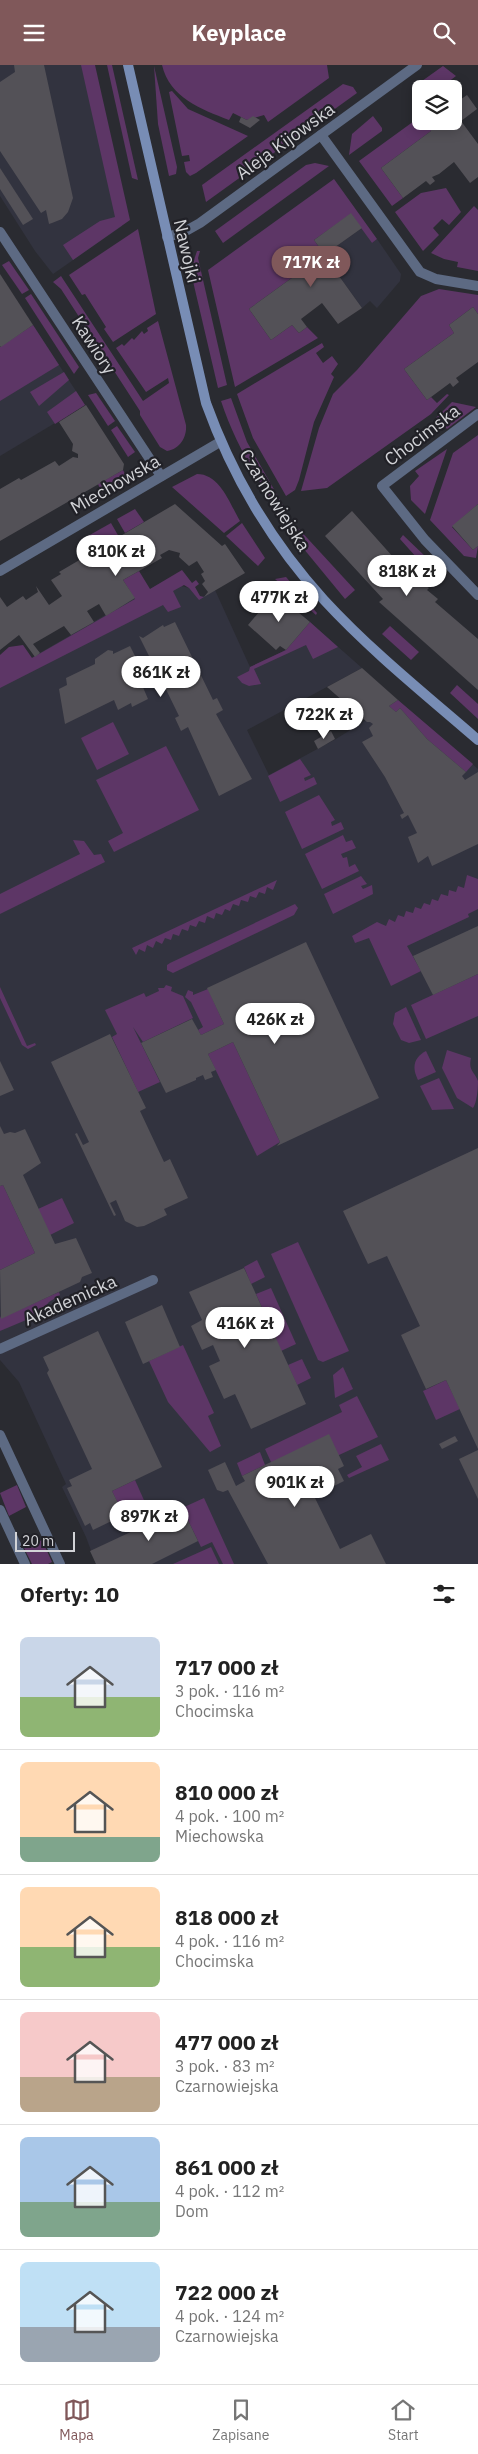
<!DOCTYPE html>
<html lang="pl">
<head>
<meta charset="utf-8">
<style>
	body { margin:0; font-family:"IBM Plex Sans",sans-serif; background:#f2f2f2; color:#222; height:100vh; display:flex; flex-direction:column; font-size:19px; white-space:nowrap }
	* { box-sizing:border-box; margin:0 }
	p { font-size:16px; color:#767676 }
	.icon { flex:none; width:28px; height:28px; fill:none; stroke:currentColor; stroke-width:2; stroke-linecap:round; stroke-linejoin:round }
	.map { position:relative; height:1499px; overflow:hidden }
	.panel { display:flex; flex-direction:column; background:#fff; flex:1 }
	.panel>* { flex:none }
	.fabs { position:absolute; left:412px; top:15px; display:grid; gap:10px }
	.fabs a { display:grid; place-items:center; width:50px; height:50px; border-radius:8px; background:#fff; box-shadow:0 2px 12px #0003; font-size:25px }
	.scale { position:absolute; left:15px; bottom:12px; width:60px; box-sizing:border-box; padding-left:5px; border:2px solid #d2d3d7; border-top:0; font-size:14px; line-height:18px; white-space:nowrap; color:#d2d3d7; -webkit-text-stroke:4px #212127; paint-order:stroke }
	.price { position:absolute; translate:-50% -42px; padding:0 11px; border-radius:18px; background:#fff; color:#222; font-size:16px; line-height:32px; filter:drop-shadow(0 1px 2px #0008) }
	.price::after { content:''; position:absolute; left:50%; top:30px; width:15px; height:11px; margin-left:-8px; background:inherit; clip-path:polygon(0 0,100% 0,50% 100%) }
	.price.selected { background:#80585a; color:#fff }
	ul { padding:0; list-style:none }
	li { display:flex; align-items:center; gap:15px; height:125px; padding:0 20px }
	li+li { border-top:1px solid #e0e0e0 }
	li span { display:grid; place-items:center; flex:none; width:140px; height:100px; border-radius:8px; color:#555 }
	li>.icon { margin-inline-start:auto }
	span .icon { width:60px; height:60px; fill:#fffc; stroke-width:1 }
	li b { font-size:21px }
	h2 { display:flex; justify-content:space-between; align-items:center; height:60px; padding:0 20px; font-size:21px }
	header { display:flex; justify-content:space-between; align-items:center; height:65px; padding:0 20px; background:#80585a; color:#fff; font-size:22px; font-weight:700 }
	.tabs { display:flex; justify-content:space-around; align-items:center; height:70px; border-top:1px solid #e0e0e0; background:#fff; font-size:14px; color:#767676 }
	.tabs a { display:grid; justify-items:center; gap:2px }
	.tabs .selected { color:#80585a }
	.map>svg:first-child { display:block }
	.built { fill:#32333f }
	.green { fill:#5d3666 }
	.building { fill:#535157 }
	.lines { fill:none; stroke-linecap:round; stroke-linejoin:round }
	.minor { stroke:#5d6a83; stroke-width:10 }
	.tertiary { stroke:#5d6a83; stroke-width:10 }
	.secondary { stroke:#788db5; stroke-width:10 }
	.labels { text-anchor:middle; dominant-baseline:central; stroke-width:4.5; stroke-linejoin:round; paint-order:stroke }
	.street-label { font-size:18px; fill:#d2d3d7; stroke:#212127 }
</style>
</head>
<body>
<header><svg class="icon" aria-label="menu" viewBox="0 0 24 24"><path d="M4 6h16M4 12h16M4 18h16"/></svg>Keyplace<svg class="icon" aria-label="search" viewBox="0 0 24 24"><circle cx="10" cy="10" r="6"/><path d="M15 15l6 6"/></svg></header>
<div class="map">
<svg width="478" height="1499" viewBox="0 0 478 1499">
	<rect width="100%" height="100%" fill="#2a2b31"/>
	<g class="built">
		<polygon points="0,0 86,0 122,161 53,209 35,186 0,131"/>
		<polygon points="362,163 372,178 377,174 401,209 400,216 377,243 370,236 362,243 324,190"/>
		<polygon points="33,260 85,340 0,391 0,282"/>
		<polygon points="164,516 189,523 199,534 215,525 250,602 286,585 310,557 362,603 247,665 269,710 336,674 398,635 478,704 478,1499 96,1499 86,1472 62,1422 66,1419 19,1317 0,1295 0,611"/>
	</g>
	<g class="green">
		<polygon points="81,0 95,0 130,155 73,195 63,180 100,156 115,152"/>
		<polygon points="107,0 112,0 138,115 132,113"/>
		<path d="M 162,0 L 327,0 L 329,13 L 268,57 L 264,50 L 247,55 L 233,48 L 229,55 C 201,44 170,33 162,0 Z"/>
		<polygon points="154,1 177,102 176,109 169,111 158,59"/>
		<polygon points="443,1 456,11 439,24 421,24 421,29 415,21"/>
		<polygon points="343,19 353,22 357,28 206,137 202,120"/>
		<polygon points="172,26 188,44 248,71 196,108 190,111 186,107 184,97 190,96 189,90 182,91 169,27"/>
		<polygon points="373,51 382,63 382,66 349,90 352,69"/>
		<polygon points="421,51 421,56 429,56 431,66 381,103 403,133 392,141 359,96"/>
		<polygon points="315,98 329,101 223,178 215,166 306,100"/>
		<polygon points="334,114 377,174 372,178 351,149 314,175 319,182 295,199 300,207 249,244 271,275 292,260 299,268 307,262 318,273 235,322 208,205"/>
		<polygon points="446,123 461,147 449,160 442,154 433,163 439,170 423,186 395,147 421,128"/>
		<polygon points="474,141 478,145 478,206 457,202 458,197 444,194 431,188"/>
		<polygon points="138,164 156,249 113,277 104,264 106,262 85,229 82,230 69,210"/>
		<polygon points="197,186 200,186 198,193 227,320 218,323 192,212 193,198"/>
		<polygon points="9,196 29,225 22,229 2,200"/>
		<path d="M 61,211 L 143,336 L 169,318 L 168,313 L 146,327 L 116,283 L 122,279 L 124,281 L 132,273 L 134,275 L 142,266 L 144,269 L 148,266 L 147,263 L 158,256 L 186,360 C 187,372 180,384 167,386 L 160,382 L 140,350 L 140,346 L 61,224 L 53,217 Z"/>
		<polygon points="439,224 478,230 478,249 473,242 449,260 454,268 404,304 427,335 431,332 437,338 447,329 449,330 431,349 327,423 301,426 319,363 333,329 357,305 421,231"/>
		<polygon points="31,229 79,302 74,309 25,233"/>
		<polygon points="33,260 59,300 0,336 0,282"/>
		<polygon points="322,278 324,282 316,288 323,298 332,291 338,299 331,309 334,312 314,357 299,415 295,425 286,431 253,373 237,329"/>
		<polygon points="64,307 69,315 39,341 30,327"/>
		<polygon points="76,326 85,340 55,359 47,347"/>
		<polygon points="96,328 115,356 108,361 88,330"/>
		<path d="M 231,333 L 247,377 L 284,442 L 278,447 C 256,412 234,376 221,336 Z"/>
		<polygon points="452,337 476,342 447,364 436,353"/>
		<polygon points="117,361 135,387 128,392 111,365"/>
		<polygon points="478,370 478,439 452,462 473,485 478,481 476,493 464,491 430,455 453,388"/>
		<polygon points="447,384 425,449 411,435 410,421 419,411 415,406"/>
		<polygon points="123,405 126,411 123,416 102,428 98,419"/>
		<path d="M 197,409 C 220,409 230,439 240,456 L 224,468 L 172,422 Z"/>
		<polygon points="135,444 144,457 125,468 117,454"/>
		<polygon points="111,458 119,472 96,485 88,471"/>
		<polygon points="242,458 265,493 258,501 226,471"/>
		<polygon points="297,462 355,525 345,534 294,472"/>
		<polygon points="403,470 427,493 412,507 408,502 417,493 400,474"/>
		<polygon points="182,505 192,518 196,515 199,519 195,522 200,531 204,532 199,535 189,523 184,520 173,526 181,542 168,547 163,540 0,623 0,590 9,582 23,580 32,593 135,534 123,515 139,506 150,524"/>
		<polygon points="286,512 317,548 316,550 275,514"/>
		<polygon points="310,557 338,582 313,594 306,580 254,604 261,619 249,621 242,618 237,612 249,606 250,602 286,585"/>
		<polygon points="390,561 419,587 411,595 382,569"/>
		<polygon points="457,620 478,639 478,654 450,628"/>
		<polygon points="398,635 473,699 466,707 427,674 400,643 396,647 389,641"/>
		<polygon points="113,657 129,689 97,705 81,673"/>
		<polygon points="166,681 199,745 114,787 108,776 123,768 96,715"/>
		<polygon points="300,694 311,710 304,713 305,716 314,712 317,719 280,737 268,711"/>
		<polygon points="319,730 335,755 331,757 332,761 341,757 344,764 302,784 285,747"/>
		<polygon points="343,770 346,777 352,775 356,783 341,789 343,793 347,792 349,802 355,799 359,806 322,824 305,789"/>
		<polygon points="73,775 84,776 94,790 101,789 105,797 0,849 0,829 80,789"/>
		<polygon points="467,810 478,814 478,844 468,849 469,852 407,881 421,906 391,921 369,873 355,878 352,871 377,857 386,861 389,854 395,857 398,850 404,852 406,846 413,848 415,842 421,844 424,838 430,840 432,834 438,836 441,829 448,831 449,825 456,827 458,821 464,823"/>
		<polygon points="361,811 367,819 361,821 363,824 372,820 373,829 333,849 324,829"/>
		<polygon points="277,815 273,825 267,822 265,829 259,827 256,833 250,831 248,837 241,835 239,841 233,839 230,846 225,844 222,850 216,848 214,854 207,851 205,858 199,856 196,862 190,860 188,866 182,864 179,871 173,869 171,875 165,873 162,879 156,876 153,883 147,880 145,887 139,884 136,890 132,883"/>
		<polygon points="295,839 298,843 294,850 173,908 167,905 167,900 170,898"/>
		<polygon points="478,909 478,951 426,974 411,940"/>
		<polygon points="166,920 172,922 171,926 183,931 193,953 143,977 133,962 160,1017 138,1027 112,972 117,969 105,945 144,928 146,932 159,926 158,923 164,923"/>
		<polygon points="0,922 27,981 35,978 36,980 28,984 22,980 0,933"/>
		<polygon points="208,924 224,959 201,970 198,965 203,962 191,937 185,932 188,925 193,927 193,930"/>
		<polygon points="406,942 421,975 409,978 401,975 393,959 395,948"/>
		<polygon points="233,977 280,1077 257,1091 208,989"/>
		<path d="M 447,985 L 471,993 C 468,1006 475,1007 478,1016 C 478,1024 477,1037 473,1043 L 457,1033 L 442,1003 Z"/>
		<path d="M 426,986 L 436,1007 L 418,1015 C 412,1003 413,993 426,986 Z"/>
		<polygon points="439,1013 454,1044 432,1045 420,1021"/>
		<polygon points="3,1120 35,1188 0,1205 0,1121"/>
		<polygon points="62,1133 74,1158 50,1170 38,1144"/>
		<polygon points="298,1177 349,1286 323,1297 318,1295 271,1189"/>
		<polygon points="257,1195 265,1212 251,1219 244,1202"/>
		<polygon points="271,1223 296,1279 281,1286 256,1229"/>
		<polygon points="59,1227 60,1230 49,1237 38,1250 0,1266 0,1251 1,1253"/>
		<polygon points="183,1280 214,1348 208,1351 221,1381 210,1387 168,1337 149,1296"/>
		<polygon points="302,1294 311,1313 297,1320 288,1300"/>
		<polygon points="343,1302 353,1324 335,1333 333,1310"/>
		<polygon points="446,1315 460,1344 436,1355 423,1326"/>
		<polygon points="357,1331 378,1372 339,1390 271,1397 265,1384 342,1347 339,1340"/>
		<polygon points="381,1379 389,1395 349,1413 347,1410 362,1402 356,1391"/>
		<polygon points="260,1387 265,1400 242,1411 237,1398"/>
		<polygon points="135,1415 147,1442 125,1453 112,1426"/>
		<polygon points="17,1420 26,1442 9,1451 0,1428"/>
		<polygon points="204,1433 234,1499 223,1499 212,1477 201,1482 182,1443"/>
		<polygon points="42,1475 52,1497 48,1499 32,1499 24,1483"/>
		<polygon points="211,1482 219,1499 173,1499"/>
	</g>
	<g class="building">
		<polygon points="14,0 44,0 73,133 68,147 62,154 52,158 49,159 46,145 41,148 0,86 0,17 15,7"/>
		<polygon points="467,30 477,44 461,56 478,79 478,112 470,118 454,97 439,109 432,112 435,116 430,120 426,116 403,133 381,103 431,66 426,58 429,56 454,56 454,39"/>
		<polygon points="253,51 260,55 250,63 239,57 241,52 247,55"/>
		<polygon points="0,103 33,154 23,160 0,124"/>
		<polygon points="351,148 362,163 324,190 362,243 338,259 322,238 301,254 307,262 299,268 292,260 271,275 249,244 300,207 295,199 319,182 314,175"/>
		<polygon points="0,209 33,260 1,282 0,281"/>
		<polygon points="473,242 478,249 478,297 456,313 459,317 453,322 450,318 427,335 404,304 454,268 449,260"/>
		<polygon points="86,340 124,399 123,405 0,476 0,424 19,413 21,415 55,396 59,401 73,392 78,393 78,389 72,386 73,379 59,357"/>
		<polygon points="175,439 222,481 225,479 245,508 204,532 208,527 202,519 205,516 201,509 204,507 197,496 189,501 179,492 180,488 169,485 160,490 162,493 123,515 135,533 106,551 99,539 87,546 94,557 71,570 64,561 33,579 40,588 35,592 19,570 0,585 0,532 7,542 23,531 26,535 38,527 36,521 49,540 62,531 51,515 61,509 59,507"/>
		<polygon points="478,439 478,481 473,485 452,461"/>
		<polygon points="352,446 410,511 429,523 427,525 438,534 435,537 478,574 478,625 379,537 383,534 325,471"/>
		<polygon points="275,528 310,557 286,585 280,581 276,585 248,560"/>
		<polygon points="175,557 213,635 217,633 223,645 216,649 252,714 219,731 188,662 181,666 175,653 179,651 156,604 144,610 148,618 142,620 148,634 132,642 131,638 118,645 114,635 65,659 59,624 67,620 66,613 95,599 95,594 108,585 113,586 113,589 130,581 141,603 152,597 139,571 143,573 163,560 164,562"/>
		<polygon points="362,603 398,635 389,641 396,647 400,643 427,674 466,707 462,711 465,715 478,707 478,779 432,801 428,791 418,798 408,772 417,768 408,750 402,754 400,750 404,748 385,712 362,677 373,671 369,663 373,659 370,657 367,657 327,622"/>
		<polygon points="331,666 335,674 318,684 314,676"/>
		<polygon points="478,861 478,909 433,930 413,891"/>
		<polygon points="306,877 379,1033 277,1081 280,1077 233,977 208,989 216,1005 211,1007 213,1012 205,1015 203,1010 196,1013 196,1015 166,1028 141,978 192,954 201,970 224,959 207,923"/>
		<polygon points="110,969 146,1043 140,1046 164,1097 170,1094 188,1133 164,1144 167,1150 144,1161 137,1162 125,1156 116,1135 110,1138 116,1150 114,1151 75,1069 77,1068 83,1080 89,1077 51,997"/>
		<polygon points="0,996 14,1025 0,1031"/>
		<polygon points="0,1061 4,1069 10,1067 15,1068 25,1064 41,1098 23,1110 55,1179 76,1173 92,1208 82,1212 80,1217 1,1254 0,1205 35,1188 3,1120 0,1121"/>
		<polygon points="478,1083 478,1384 446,1315 426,1324 401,1270 420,1261 387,1191 368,1199 343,1146"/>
		<polygon points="244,1203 306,1339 251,1364 235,1329 224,1334 209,1301 220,1296 213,1280 202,1285 191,1261 202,1255 189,1227"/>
		<polygon points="162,1240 180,1282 143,1299 125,1257"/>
		<polygon points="98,1266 162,1402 112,1426 124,1450 93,1465 90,1458 85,1461 67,1423 72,1421 69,1415 92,1404 47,1308 49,1305 43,1292"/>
		<polygon points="329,1369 344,1401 338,1404 344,1416 314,1431 340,1484 371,1469 386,1499 268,1499 228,1425 223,1427 217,1425 208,1405 225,1397 236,1421 245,1416 242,1411"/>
		<polygon points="455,1371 458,1376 442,1384 439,1379"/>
		<polygon points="478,1385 478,1434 459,1394"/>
		<polygon points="182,1443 198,1476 152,1499 96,1499 90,1486"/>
	</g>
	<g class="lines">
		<g class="minor">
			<polyline points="321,70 420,207 436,214 478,221"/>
			<polyline points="0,167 161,411"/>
			<polyline points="478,349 382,421 425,475 478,530"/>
			<polyline points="0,506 220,377"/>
			<polyline points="0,1284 153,1215"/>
			<polyline points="0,1370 60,1499"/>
			<polyline points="0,1445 25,1499"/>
		</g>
		<polyline class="tertiary" points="167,172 184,167 200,158 417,0"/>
		<path class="secondary" d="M 128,0 L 206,338 C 232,410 272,478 324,535 C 371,586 426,630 478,675"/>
	</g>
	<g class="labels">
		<g class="street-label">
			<text transform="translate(285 76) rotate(-36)">Aleja Kijowska</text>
			<text transform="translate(187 186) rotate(77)">Nawojki</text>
			<text transform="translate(94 280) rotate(57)">Kawiory</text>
			<text transform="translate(422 370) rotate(-37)">Chocimska</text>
			<text transform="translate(115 419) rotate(-30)">Miechowska</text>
			<text transform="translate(275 435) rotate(58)">Czarnowiejska</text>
			<text transform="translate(70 1235) rotate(-24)">Akademicka</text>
		</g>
	</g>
</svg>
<div class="fabs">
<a><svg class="icon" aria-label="layers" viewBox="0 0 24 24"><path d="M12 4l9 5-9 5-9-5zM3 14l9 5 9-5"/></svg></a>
</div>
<div class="scale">20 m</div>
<b class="price selected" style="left:311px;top:223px">717K zł</b>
<b class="price" style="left:116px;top:512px">810K zł</b>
<b class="price" style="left:407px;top:532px">818K zł</b>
<b class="price" style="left:279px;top:558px">477K zł</b>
<b class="price" style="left:161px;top:633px">861K zł</b>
<b class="price" style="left:324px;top:675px">722K zł</b>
<b class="price" style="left:275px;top:980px">426K zł</b>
<b class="price" style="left:245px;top:1284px">416K zł</b>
<b class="price" style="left:295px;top:1443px">901K zł</b>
<b class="price" style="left:149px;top:1477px">897K zł</b>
</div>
<section class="panel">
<h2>Oferty: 10<svg class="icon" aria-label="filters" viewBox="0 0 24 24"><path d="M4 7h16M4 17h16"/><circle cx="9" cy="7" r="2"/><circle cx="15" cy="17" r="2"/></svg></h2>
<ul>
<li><span style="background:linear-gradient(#c9d6e8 60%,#8fb573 0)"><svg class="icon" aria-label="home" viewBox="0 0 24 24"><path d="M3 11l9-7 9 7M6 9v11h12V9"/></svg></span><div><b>717 000 zł</b><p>3 pok. · 116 m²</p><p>Chocimska</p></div></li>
<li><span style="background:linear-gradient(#ffd9b3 75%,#7fa58c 0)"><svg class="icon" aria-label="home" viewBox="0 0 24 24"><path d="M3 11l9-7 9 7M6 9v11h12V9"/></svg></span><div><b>810 000 zł</b><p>4 pok. · 100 m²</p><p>Miechowska</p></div></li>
<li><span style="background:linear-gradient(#ffd9b3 60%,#8fb573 0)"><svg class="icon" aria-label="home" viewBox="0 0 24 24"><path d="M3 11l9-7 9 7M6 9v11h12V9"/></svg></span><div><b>818 000 zł</b><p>4 pok. · 116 m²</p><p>Chocimska</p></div></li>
<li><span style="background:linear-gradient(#f6c9c9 65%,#b9a48a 0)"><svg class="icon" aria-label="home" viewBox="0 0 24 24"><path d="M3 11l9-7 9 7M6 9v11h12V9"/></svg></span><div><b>477 000 zł</b><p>3 pok. · 83 m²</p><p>Czarnowiejska</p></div></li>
<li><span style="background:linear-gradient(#a9c7e8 65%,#7fa58c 0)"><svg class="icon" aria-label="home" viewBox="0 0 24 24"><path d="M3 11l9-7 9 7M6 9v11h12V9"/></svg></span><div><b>861 000 zł</b><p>4 pok. · 112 m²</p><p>Dom</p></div></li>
<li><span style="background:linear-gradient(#bfe0f5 65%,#9aa5b1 0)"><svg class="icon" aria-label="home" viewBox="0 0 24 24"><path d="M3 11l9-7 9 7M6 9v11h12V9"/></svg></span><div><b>722 000 zł</b><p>4 pok. · 124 m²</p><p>Czarnowiejska</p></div></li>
</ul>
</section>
<nav class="tabs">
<a class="selected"><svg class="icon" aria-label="map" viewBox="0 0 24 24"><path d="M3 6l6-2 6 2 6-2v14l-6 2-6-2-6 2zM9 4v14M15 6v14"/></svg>Mapa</a>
<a><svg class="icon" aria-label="saved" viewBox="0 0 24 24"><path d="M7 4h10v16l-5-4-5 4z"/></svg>Zapisane</a>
<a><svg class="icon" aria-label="home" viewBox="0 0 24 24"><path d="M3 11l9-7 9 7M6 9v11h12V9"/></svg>Start</a>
</nav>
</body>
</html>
